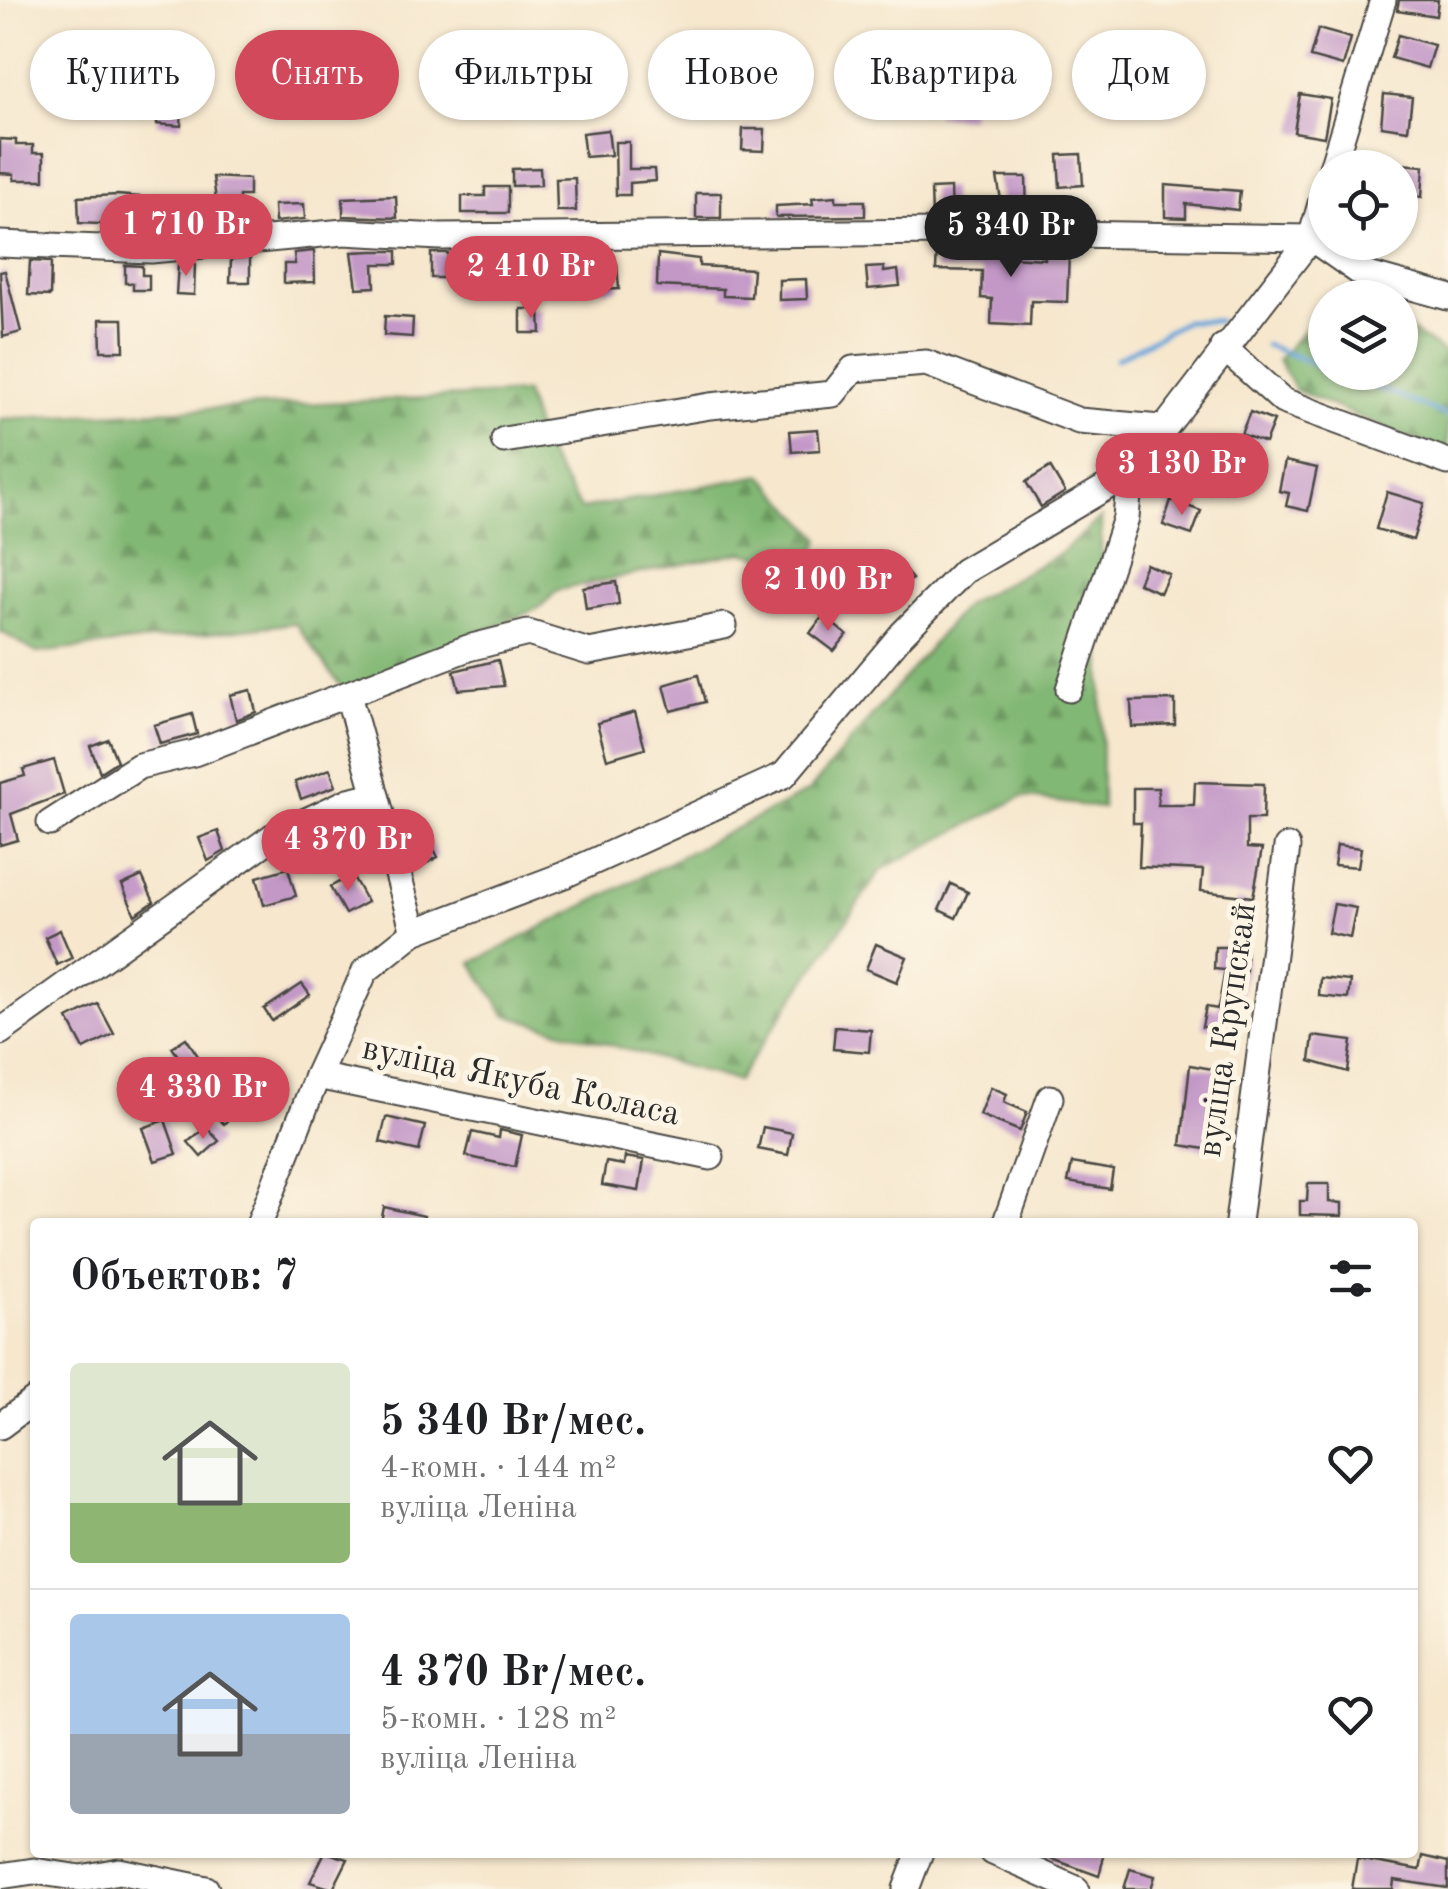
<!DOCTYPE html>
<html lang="ru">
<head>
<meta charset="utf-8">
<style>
	body { margin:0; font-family:"Old Standard TT",serif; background:#f6f6f6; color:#202124; height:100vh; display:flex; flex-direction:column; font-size:38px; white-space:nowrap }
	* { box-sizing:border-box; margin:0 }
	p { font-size:32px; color:#757577 }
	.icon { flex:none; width:55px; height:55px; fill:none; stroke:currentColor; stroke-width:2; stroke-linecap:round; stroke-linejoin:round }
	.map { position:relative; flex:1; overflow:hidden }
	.details { position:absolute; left:30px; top:1218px; width:1388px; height:640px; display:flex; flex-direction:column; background:#fff; border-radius:10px; box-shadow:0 2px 8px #0004 }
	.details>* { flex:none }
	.top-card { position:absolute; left:30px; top:30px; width:1390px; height:90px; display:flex; gap:20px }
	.tools { position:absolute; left:1308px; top:150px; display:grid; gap:20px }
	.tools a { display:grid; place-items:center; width:110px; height:110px; border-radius:50%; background:#fff; box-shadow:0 2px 8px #0004; font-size:50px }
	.price { position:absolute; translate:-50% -85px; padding:0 22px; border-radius:35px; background:#d1495b; color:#fff; font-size:32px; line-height:65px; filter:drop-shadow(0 2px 5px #0008) }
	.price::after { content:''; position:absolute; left:50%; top:60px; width:30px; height:22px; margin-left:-15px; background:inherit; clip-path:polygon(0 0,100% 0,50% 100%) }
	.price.selected { background:#222; color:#fff }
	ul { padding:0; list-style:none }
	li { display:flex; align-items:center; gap:30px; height:250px; padding:0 40px }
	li+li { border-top:2px solid #e0e0e0 }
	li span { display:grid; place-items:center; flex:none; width:280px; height:200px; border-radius:10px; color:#555 }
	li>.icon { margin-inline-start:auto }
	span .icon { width:120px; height:120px; fill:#fffc; stroke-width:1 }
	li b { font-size:42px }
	h2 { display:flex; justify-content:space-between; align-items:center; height:120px; padding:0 40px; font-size:42px }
	.chip { padding:0 35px; border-radius:45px; background:#fff; box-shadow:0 2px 8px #0004; font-size:35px; line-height:90px }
	.chip.selected { background:#d1495b; color:#fff }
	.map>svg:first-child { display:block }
	.forest { fill:url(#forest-firs); stroke:#567250; stroke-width:2.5 }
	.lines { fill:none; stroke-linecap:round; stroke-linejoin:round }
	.stream { stroke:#69a5da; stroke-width:5 }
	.building { fill:#c398c7 }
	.minor-casing { stroke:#494743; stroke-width:29 }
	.minor { stroke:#fff; stroke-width:25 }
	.labels { text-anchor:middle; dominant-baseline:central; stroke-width:10; stroke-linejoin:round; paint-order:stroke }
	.street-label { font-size:35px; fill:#2b2b2b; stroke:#fcf5e5 }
</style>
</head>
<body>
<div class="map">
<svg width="1448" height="1889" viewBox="0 0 1448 1889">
	<defs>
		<pattern id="forest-firs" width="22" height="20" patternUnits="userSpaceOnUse" patternTransform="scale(2.5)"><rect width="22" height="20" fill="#82b874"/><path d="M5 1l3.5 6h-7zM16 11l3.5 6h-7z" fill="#6b965f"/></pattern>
	</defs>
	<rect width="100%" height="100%" fill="#fcf5e5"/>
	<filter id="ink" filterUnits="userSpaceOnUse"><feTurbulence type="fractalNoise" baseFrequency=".01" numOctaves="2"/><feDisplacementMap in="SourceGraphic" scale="20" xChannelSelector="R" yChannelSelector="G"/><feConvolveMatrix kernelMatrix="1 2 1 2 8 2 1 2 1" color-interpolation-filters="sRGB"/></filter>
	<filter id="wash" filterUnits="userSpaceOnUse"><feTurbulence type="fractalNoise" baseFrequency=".0048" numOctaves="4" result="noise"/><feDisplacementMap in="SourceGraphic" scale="40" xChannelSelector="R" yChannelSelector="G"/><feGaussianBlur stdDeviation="2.25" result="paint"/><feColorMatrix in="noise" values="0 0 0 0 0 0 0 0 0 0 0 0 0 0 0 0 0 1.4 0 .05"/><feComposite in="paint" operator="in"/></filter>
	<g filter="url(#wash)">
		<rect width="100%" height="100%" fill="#f6e7cd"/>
		<g class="forest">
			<polygon points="1321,311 1325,311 1325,372 1400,372 1400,323 1448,355 1448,449 1414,440 1295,390 1278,360"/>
			<polygon points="525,393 542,447 581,509 762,475 821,539 806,568 742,552 558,590 539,608 344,691 295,623 37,653 0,631 0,419"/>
			<polygon points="1101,518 1102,808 1022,797 881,870 737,1081 506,1015 472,963 809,791 966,604 1060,554"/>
		</g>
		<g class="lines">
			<g class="stream">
				<polyline points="1266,345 1325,368"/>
				<polyline points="1116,359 1186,321 1218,321"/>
				<polyline points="1337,372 1448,416"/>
			</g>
		</g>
		<g id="blocks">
			<g class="building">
				<polygon points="1399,0 1438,0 1436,16 1397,10"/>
				<polygon points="1318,29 1351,38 1343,66 1310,57"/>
				<polygon points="1398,35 1434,45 1427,68 1391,58"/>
				<polygon points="936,94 972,95 971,118 936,116"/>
				<polygon points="1300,94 1331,99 1324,137 1294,132"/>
				<polygon points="1384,94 1412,97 1408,130 1381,126"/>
				<polygon points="159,103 182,105 181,126 157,124"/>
				<polygon points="743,129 765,129 764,151 742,150"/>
				<polygon points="608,130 611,155 585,157 582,133"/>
				<polygon points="0,139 16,140 16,145 33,145 33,153 44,153 44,180 14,180 14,174 0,173"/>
				<polygon points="615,142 629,142 629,169 654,169 655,181 630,183 630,195 616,195"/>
				<polygon points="1081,154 1083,185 1060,187 1058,155"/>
				<polygon points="1400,164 1424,166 1422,197 1400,195"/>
				<polygon points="540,168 541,185 512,186 512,169"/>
				<polygon points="213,177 249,179 249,196 239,196 238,216 218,215"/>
				<polygon points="997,177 1026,177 1027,217 1004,217"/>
				<polygon points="575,178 576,211 557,211 556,179"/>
				<polygon points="1165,185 1240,191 1238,210 1186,204 1186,218 1165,217"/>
				<polygon points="485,187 508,187 508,213 462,213 462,196 485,196"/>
				<polygon points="951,188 952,216 932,216 931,189"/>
				<rect x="696" y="193" width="25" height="25"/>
				<polygon points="118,195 161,199 161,227 79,223 78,197"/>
				<polygon points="396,196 397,218 343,216 343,198"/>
				<polygon points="836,196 836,201 865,201 865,216 776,217 776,206 813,204 812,198"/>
				<polygon points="304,204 305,219 275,222 274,205"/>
				<polygon points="937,248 1009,249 1009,257 1045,259 1045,253 1069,254 1067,302 1031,301 1030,326 991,324 992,299 981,298 982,271 936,270"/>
				<polygon points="314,251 315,282 284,283 284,264 295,264 294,253"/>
				<polygon points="373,251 397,251 397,264 374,264 375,287 357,288 352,252"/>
				<rect x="431" y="253" width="17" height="25"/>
				<polygon points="492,253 508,253 508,272 491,271"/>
				<polygon points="658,254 699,259 699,266 753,269 751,297 723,296 723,289 657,286"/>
				<polygon points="250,257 250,282 230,282 231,259"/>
				<polygon points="30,261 51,262 50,296 28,295"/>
				<polygon points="185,263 195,264 194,295 176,294 178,264"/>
				<polygon points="617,264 619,289 603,290 602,265"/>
				<polygon points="125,265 142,266 142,275 149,275 149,290 133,290 133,283 125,283"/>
				<polygon points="884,267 884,272 898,270 900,286 868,289 866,268"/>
				<polygon points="5,271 21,332 3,337 0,272"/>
				<polygon points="806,279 807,299 779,300 779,280"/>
				<polygon points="521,309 540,309 541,333 521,333"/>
				<polygon points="385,316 413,318 412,337 384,335"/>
				<polygon points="100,319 123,319 124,351 101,351"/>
				<polygon points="1250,412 1274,421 1265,443 1241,434"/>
				<polygon points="818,429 820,450 792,452 790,431"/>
				<polygon points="1192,447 1225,466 1210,493 1176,474"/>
				<polygon points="1285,461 1317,468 1308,511 1286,506 1289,493 1279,491"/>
				<polygon points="1050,467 1065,492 1041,507 1026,482"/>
				<polygon points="1387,492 1424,503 1413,540 1376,529"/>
				<polygon points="1171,500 1201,511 1192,535 1163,525"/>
				<polygon points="895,559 912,579 896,592 879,572"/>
				<polygon points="1146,564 1169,574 1160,593 1138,583"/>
				<polygon points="616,582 619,604 586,609 583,587"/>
				<polygon points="823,616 847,635 834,651 810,633"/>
				<polygon points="498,660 504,686 459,690 454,671"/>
				<polygon points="698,675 705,702 671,711 664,685"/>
				<polygon points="251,690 256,712 236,720 230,695"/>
				<polygon points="1175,700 1175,725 1132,727 1131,701"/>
				<polygon points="635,712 645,748 607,759 597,723"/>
				<polygon points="192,714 197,734 160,744 154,725"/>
				<polygon points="108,739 117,761 100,772 90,746"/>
				<polygon points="54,760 64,794 11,814 18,840 0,845 0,783 25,776 23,769"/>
				<polygon points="330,769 336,786 301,799 295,782"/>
				<polygon points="1195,782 1264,784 1263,819 1247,819 1247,848 1262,849 1253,897 1201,891 1203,870 1139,867 1141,823 1133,823 1133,788 1158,788 1158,805 1194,805"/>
				<polygon points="218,831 225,851 208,861 199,838"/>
				<polygon points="426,834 438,857 423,865 411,842"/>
				<polygon points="1337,845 1361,848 1358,867 1334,865"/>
				<polygon points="288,868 296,896 264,905 257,877"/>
				<polygon points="352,875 367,902 345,914 330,887"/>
				<polygon points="142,876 154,902 135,915 122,885"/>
				<polygon points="951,884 968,892 956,918 939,910"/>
				<polygon points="1236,901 1247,902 1246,970 1233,1032 1202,1027 1206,1007 1218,1009 1225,970 1214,969 1215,947 1231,947"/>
				<polygon points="1334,904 1356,908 1350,938 1328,933"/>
				<polygon points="60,930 72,958 57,965 45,937"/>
				<polygon points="876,944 907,957 897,982 866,969"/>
				<polygon points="1320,978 1350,981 1348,999 1319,996"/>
				<polygon points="302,984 310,995 272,1021 264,1009"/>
				<polygon points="98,1004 114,1034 84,1049 68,1019"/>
				<polygon points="835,1027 871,1030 869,1052 833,1049"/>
				<polygon points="1313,1036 1352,1041 1348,1072 1310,1061"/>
				<polygon points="186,1038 204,1065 245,1100 224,1124 194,1097 200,1090 172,1047"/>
				<polygon points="1190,1065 1223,1071 1211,1150 1181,1145"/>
				<polygon points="991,1087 1007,1094 1004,1102 1027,1112 1020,1131 980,1115"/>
				<polygon points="386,1117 425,1126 419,1151 380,1142"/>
				<polygon points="165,1120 177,1154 155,1161 143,1128"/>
				<polygon points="206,1127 219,1141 201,1157 188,1142"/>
				<polygon points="763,1127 792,1133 788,1155 758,1149"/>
				<polygon points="500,1130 522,1135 515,1167 466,1156 472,1132 499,1138"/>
				<polygon points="625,1157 644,1160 639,1191 602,1185 606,1162 624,1165"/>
				<polygon points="1072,1163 1113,1170 1110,1189 1068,1182"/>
				<polygon points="1308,1184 1329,1184 1329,1202 1342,1203 1342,1216 1300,1215 1300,1201 1307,1201"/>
				<polygon points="384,1207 424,1216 423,1222 381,1222"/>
				<polygon points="325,1852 348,1859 333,1889 310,1882"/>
				<polygon points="1045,1852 1105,1852 1099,1876 1044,1856"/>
				<polygon points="1423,1856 1448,1862 1448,1888 1394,1880 1393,1889 1352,1889 1357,1859 1420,1870"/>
				<polygon points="1130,1869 1155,1876 1151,1889 1124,1889"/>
			</g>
		</g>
	</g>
	<g filter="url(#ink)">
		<use href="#blocks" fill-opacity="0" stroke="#494743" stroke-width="2.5"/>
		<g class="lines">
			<g class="minor-casing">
				<g id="minor">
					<polyline points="1332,168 1383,0"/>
					<polyline points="1311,238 1361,273 1448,297"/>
					<polyline points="0,244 151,250 344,232 440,237 941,232 1311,238"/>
					<polyline points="1223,347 1283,401 1448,462"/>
					<polyline points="504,440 710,406 833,394 853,369 926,363 1079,421 1161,428"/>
					<polyline points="1069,689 1126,518 1130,473"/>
					<polyline points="348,695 414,932"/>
					<polyline points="50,823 139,766 194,753 468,648 528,633 589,652 724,626"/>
					<polyline points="0,1032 272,837 349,801 375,795"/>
					<polyline points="317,1076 711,1157"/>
					<polyline points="260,1222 317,1076 365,971 414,932 564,875 784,775 902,634 964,571 1130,473 1311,238 1325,190"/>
					<polyline points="1006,1222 1050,1098"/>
					<polyline points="1238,1222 1287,847"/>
					<polyline points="0,1426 35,1400"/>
					<polyline points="993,1852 1076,1889"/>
					<polyline points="0,1876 34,1871 81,1878 119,1871 206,1889"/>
					<polyline points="906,1889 920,1852"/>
				</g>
			</g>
			<use href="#minor" class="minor"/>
		</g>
	</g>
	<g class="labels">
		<g class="street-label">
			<text transform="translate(1228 1030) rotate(-82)">вуліца Крупскай</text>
			<text transform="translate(521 1082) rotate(12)">вуліца Якуба Коласа</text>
		</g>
	</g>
</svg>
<div class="tools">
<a><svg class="icon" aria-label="locate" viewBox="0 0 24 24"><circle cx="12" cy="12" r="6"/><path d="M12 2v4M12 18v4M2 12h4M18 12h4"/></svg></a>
<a><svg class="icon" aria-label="layers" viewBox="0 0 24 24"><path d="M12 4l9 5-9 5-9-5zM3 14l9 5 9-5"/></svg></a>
</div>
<b class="price" style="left:186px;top:279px">1 710 Br</b>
<b class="price selected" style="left:1011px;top:280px">5 340 Br</b>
<b class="price" style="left:531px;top:321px">2 410 Br</b>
<b class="price" style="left:1182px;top:518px">3 130 Br</b>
<b class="price" style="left:828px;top:634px">2 100 Br</b>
<b class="price" style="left:348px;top:894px">4 370 Br</b>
<b class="price" style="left:203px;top:1142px">4 330 Br</b>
<div class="top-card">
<a class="chip">Купить</a>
<a class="chip selected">Снять</a>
<a class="chip">Фильтры</a>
<a class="chip">Новое</a>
<a class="chip">Квартира</a>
<a class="chip">Дом</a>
</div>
<section class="details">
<h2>Объектов: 7<svg class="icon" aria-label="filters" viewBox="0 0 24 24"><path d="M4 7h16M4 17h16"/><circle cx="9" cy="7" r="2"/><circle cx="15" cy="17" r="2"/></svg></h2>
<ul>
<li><span style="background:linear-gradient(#dfe7d0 70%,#8fb573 0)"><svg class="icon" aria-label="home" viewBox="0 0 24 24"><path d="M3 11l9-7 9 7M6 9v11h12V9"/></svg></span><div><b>5 340 Br/мес.</b><p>4-комн. · 144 m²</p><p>вуліца Леніна</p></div><svg class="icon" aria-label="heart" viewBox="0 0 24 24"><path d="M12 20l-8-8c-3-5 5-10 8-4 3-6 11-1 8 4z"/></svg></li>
<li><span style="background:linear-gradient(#a9c7e8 60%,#9aa5b1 0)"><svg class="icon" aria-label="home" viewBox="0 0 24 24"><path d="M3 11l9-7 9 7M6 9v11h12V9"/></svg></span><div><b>4 370 Br/мес.</b><p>5-комн. · 128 m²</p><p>вуліца Леніна</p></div><svg class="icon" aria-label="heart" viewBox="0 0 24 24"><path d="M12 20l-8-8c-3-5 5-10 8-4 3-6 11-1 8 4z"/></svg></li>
</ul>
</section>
</div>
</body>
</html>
